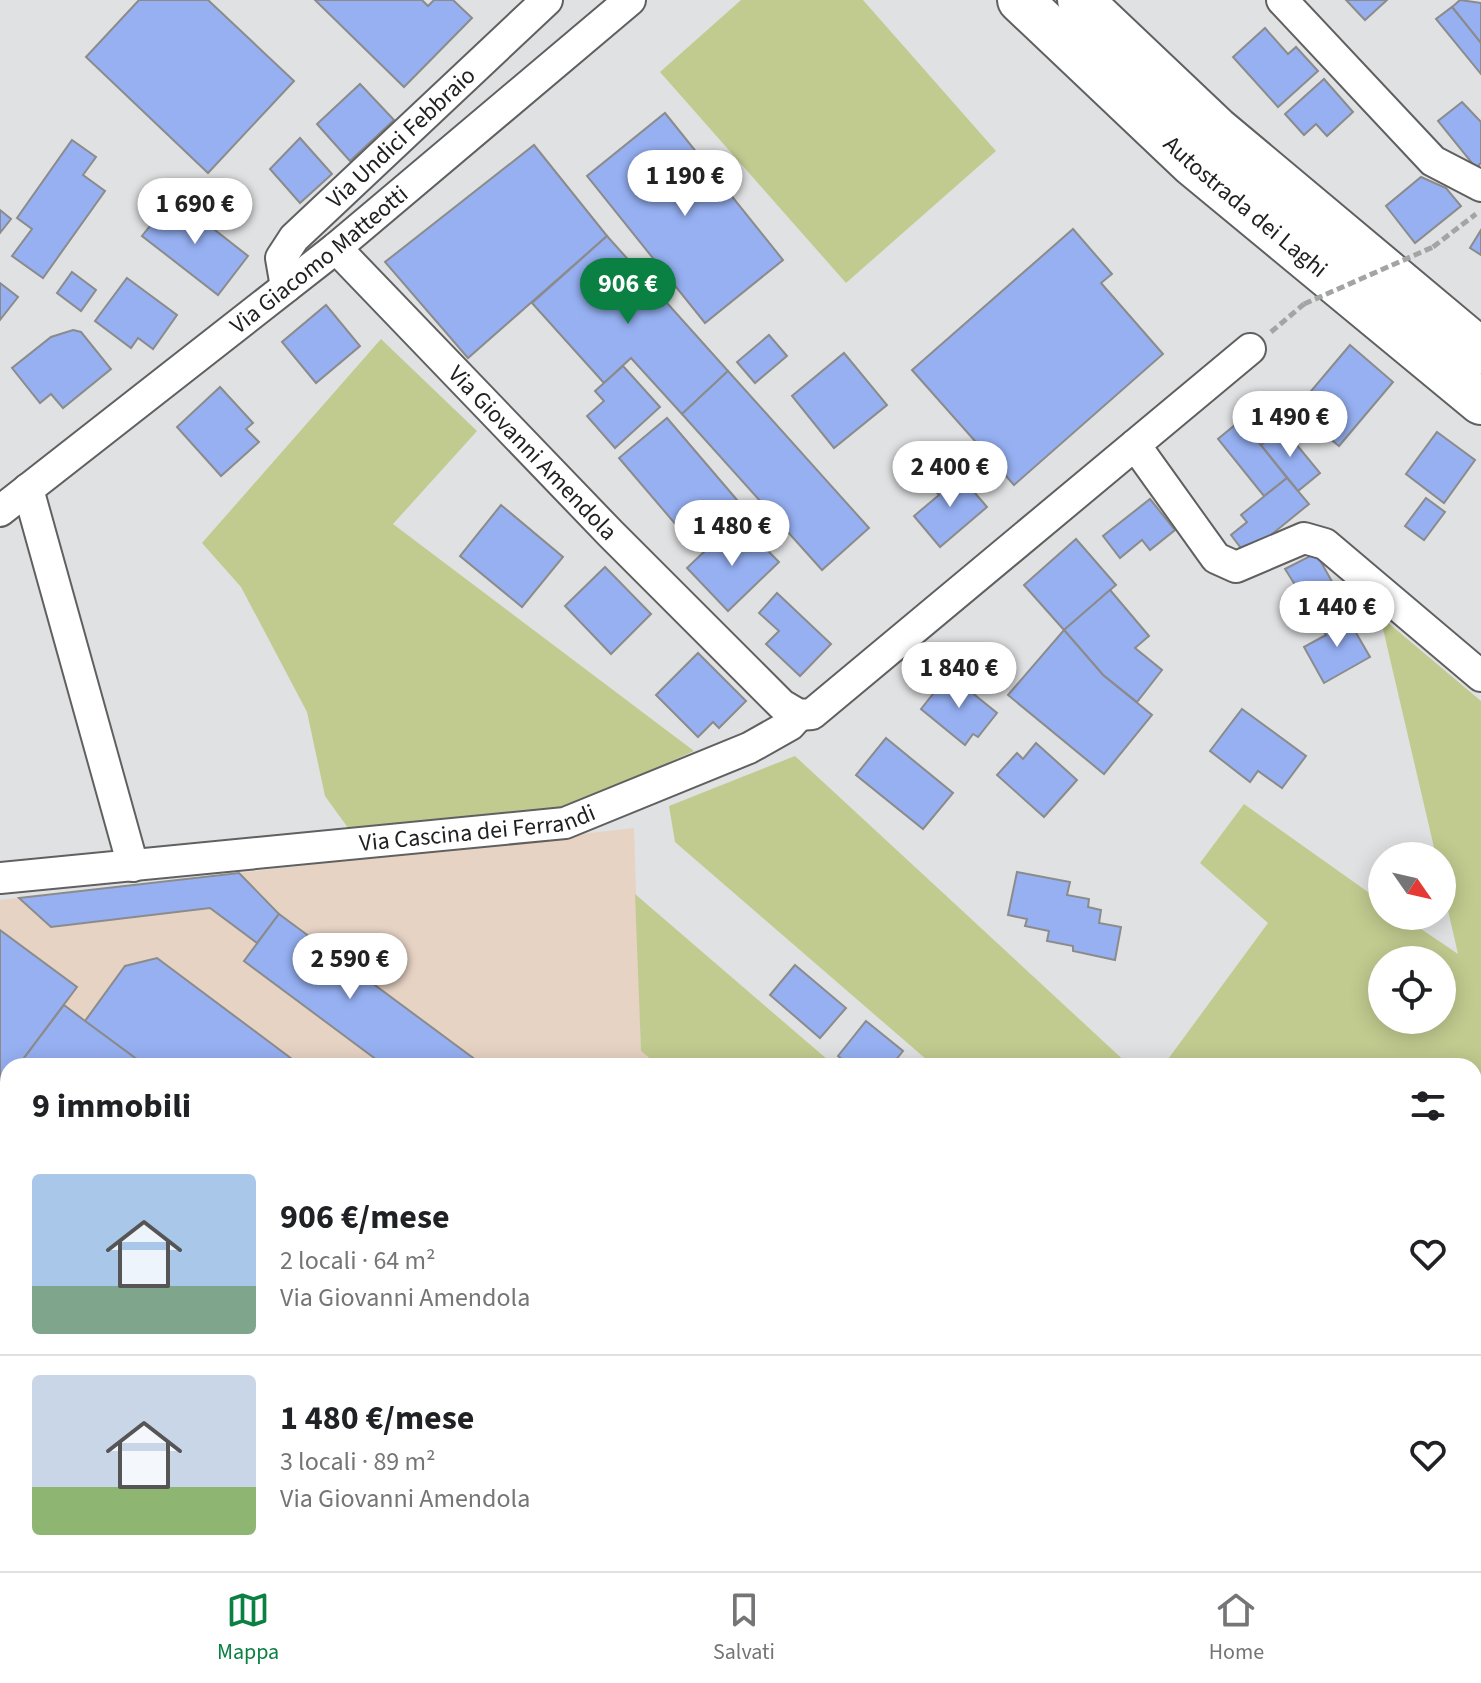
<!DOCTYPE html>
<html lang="it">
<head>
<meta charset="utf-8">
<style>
	body { margin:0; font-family:"Source Sans 3",sans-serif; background:#f2f2f2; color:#202124; height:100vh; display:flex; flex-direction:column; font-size:30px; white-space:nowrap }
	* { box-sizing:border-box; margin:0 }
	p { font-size:26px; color:#757577 }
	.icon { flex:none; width:44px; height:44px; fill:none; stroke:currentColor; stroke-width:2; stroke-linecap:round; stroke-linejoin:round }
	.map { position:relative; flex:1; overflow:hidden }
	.sheet { position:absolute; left:0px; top:1058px; width:1482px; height:514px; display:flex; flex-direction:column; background:#fff; border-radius:24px 24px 0 0; box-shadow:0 4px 20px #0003 }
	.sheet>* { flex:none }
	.needle { width:52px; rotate:124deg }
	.fabs { position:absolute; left:1368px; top:842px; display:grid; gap:16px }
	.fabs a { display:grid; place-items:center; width:88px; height:88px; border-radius:50%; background:#fff; box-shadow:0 4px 20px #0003; font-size:40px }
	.price { position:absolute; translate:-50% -68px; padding:0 18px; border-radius:28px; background:#fff; color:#222; font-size:26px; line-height:52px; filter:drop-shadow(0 2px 4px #0008) }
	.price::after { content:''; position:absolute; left:50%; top:48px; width:24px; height:18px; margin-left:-12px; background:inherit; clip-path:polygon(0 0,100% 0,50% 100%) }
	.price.on { background:#0b8043; color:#fff }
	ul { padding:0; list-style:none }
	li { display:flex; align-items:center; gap:24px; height:200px; padding:0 32px }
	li+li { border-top:2px solid #e0e0e0 }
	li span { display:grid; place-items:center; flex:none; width:224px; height:160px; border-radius:8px; color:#555 }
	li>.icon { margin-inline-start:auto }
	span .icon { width:96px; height:96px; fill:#fffc; stroke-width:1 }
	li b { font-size:34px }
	h2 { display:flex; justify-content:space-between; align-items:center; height:96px; padding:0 32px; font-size:34px }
	.menu { display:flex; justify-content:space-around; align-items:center; height:112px; border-top:2px solid #e0e0e0; background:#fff; font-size:22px; color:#757577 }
	.menu a { display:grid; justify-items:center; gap:4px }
	.menu .on { color:#0b8043 }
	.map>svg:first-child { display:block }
	.industrial { fill:#e7d3c4 }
	.green { fill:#c1cb8f; fill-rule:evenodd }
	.building { fill:#96b0f2; stroke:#8b8b8c; stroke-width:2 }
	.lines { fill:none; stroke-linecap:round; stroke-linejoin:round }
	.street-casing { stroke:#606061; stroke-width:34 }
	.highway-casing { stroke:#606061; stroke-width:48 }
	.path { stroke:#a3a4a4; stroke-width:5; stroke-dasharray:8 4; stroke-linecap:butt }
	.street { stroke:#fff; stroke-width:30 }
	.highway { stroke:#fff; stroke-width:44 }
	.path-bridge { stroke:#a3a4a4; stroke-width:5; stroke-dasharray:8 4; stroke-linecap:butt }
	.labels { text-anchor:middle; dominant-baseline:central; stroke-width:8; stroke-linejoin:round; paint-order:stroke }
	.street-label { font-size:24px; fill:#212121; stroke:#eeeeef }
</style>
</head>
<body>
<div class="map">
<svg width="1481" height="1571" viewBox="0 0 1481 1571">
	<rect width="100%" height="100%" fill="#e0e1e2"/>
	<g class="industrial">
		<polygon points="634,828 641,1050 659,1066 8,1066 8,1467 0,1461 0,900"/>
		<polygon points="79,1564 1234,1564 1242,1571 89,1571"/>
	</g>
	<g class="green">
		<polygon points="741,0 863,0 996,151 846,283 660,72"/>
		<polygon points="381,339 477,431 393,524 694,751 561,811 351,832 325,796 307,712 241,587 202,543"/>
		<path d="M 1380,616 L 1481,701 L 1481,1571 L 1242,1571 L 1234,1564 L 1474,1564 L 1474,1066 L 1163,1066 L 1268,923 L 1200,863 L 1244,804 L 1382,902 L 1382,916 L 1402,916 L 1458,954 L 1442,884 L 1442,856 L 1436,856 ZM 1382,960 L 1442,960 L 1442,1020 L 1382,1020 Z"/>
		<polygon points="795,756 1130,1066 934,1066 675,842 669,806"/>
		<polygon points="635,894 835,1066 659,1066 641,1051"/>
		<polygon points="8,1563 79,1564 89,1571 3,1571"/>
	</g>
	<g class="building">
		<polygon points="139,0 208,0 294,81 208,173 86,57"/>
		<polygon points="315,0 422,0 428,6 434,0 453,0 472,18 404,87"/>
		<polygon points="1346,0 1387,0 1365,20"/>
		<polygon points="1460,0 1481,3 1481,43 1452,7"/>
		<polygon points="1452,7 1481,43 1481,74 1436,19"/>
		<polygon points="1265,28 1288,54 1296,47 1318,71 1278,107 1233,57"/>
		<polygon points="1324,79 1353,112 1327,136 1316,124 1304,135 1285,114"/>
		<polygon points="360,84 394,120 350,161 317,124"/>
		<polygon points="1462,102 1481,122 1481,163 1476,168 1438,121"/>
		<polygon points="665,113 783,260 705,323 587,176"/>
		<polygon points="300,138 332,174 300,203 270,169"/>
		<polygon points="72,140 96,157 83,175 105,191 43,278 12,256 32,229 17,218"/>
		<polygon points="534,145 607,236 468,358 385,262"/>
		<polygon points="1421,177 1446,188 1461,206 1415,243 1386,206"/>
		<polygon points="173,197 248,256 218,295 142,236"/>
		<polygon points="0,210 11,219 0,233"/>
		<polygon points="1073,229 1112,274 1101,283 1163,354 1014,485 912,370"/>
		<polygon points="1481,230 1481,255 1470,248"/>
		<polygon points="607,236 728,371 682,414 631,358 604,383 532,303"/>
		<polygon points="72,272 96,290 81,311 57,293"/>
		<polygon points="127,278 177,315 153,349 138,338 131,348 95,321"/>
		<polygon points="0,283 18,297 0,320"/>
		<polygon points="326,305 360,346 316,383 282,342"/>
		<polygon points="73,330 81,332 111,369 63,408 51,394 40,403 12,368 51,337"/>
		<polygon points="769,335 787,356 755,383 737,362"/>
		<polygon points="1350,345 1393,382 1339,446 1295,410"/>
		<polygon points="844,353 887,405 834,448 792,396"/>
		<polygon points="623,366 660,407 615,448 587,416 604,401 595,391"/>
		<polygon points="728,371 869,528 822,570 682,414"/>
		<polygon points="220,387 253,423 246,429 259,442 221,476 177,427"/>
		<polygon points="667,418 743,507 695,547 619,458"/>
		<polygon points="1241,420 1287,478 1264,496 1218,439"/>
		<polygon points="1282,427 1320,473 1298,491 1261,445"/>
		<polygon points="1437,432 1475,460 1444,503 1406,474"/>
		<polygon points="955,470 987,507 940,547 914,516 939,495 933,488"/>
		<polygon points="1287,478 1309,504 1261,543 1259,540 1244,552 1231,535 1247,522 1241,515"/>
		<polygon points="1426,498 1445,512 1424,540 1405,526"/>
		<polygon points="1150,499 1175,530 1150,550 1142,540 1120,558 1103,536"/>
		<polygon points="501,505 563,557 522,607 460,556"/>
		<polygon points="729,528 751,551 759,542 779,562 728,611 687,568"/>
		<polygon points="1076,539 1116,585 1064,630 1024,585"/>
		<polygon points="1316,553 1344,603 1316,618 1285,569"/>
		<polygon points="605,567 651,614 611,654 565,606"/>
		<polygon points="1110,590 1149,636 1135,648 1162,670 1137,702 1103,675 1064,630"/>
		<polygon points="777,593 831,644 800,676 766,644 779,631 759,613"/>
		<polygon points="1344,612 1370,657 1324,683 1304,647 1326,635 1320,625"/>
		<polygon points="1064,630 1103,675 1152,715 1104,774 1008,695"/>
		<polygon points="698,653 746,701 719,728 713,722 698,737 656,695"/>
		<polygon points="949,674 997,713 978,737 973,734 965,745 921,709"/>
		<polygon points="1242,709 1306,756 1282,788 1258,771 1250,782 1210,751"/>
		<polygon points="886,738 953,793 923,829 856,775"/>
		<polygon points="1036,743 1077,780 1044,817 997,775 1017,753 1023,759"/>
		<polygon points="1017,872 1070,882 1067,895 1089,899 1088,907 1101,910 1099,923 1121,927 1115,960 1073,951 1073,946 1047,941 1049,931 1025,926 1027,919 1008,915"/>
		<polygon points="239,873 279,914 257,943 210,908 51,927 19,898"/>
		<polygon points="279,914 484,1066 385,1066 244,961"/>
		<polygon points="0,930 77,987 18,1066 8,1066 8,1080 0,1091"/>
		<polygon points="157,958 300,1065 299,1066 146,1066 85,1021 125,966"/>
		<polygon points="795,965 846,1008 820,1038 770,995"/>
		<polygon points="64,1005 85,1021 146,1066 18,1066"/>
		<polygon points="866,1021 903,1051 891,1066 851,1066 838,1056"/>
		<polygon points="0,1092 8,1098 8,1263 0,1257"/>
		<polygon points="0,1257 8,1263 8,1403 0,1397"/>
		<polygon points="343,1564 586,1564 581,1571 353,1571"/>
		<polygon points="586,1564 907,1564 902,1571 581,1571"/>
		<polygon points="1107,1564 1209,1564 1217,1571 1101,1571"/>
	</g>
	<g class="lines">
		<g class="street-casing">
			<g id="street">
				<polyline points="1282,0 1433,161 1481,186"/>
				<path id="s1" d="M 336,248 L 610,533 L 782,705 L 799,715 L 812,714 L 1250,349"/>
				<path id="s2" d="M 286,287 L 281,258 L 294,238 L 547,0"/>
				<polyline points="1135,445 1216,558 1236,567 1304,538 1325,544 1481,676"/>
				<polyline points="28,489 133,866"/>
				<path id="s3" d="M 0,511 L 336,248 L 630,0"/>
				<path id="s4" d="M 0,878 L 565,823 L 749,748 L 790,725 L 799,715"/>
			</g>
		</g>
		<g class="highway-casing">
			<g id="highway">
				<path id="s5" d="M 1020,0 L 1193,164 L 1481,402"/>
				<polyline points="1080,0 1216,129 1481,351"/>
			</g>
		</g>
		<g class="path">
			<polyline points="1433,247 1476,214"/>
			<polyline points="1271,332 1304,304"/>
		</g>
		<use href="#street" class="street"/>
		<use href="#highway" class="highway"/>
		<polyline class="path-bridge" points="1304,304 1433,247"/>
	</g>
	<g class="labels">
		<g class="street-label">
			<text stroke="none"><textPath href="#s2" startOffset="200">Via Undici Febbraio</textPath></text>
			<text stroke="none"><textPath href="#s5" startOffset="306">Autostrada dei Laghi</textPath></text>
			<text stroke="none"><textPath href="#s3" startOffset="406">Via Giacomo Matteotti</textPath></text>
			<text stroke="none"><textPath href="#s1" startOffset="284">Via Giovanni Amendola</textPath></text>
			<text stroke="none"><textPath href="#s4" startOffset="480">Via Cascina dei Ferrandi</textPath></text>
		</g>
	</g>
</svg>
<div class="fabs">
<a><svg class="needle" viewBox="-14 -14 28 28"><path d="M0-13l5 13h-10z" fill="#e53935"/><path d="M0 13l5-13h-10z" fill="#757577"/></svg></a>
<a><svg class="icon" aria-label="locate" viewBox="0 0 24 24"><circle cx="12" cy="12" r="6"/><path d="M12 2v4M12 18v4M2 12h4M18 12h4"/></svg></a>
</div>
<b class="price" style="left:685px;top:218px">1 190 €</b>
<b class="price" style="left:195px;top:246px">1 690 €</b>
<b class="price on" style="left:628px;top:326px">906 €</b>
<b class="price" style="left:1290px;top:459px">1 490 €</b>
<b class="price" style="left:950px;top:509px">2 400 €</b>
<b class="price" style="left:732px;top:568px">1 480 €</b>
<b class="price" style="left:1337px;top:649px">1 440 €</b>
<b class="price" style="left:959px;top:710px">1 840 €</b>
<b class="price" style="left:350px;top:1001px">2 590 €</b>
<section class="sheet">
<h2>9 immobili<svg class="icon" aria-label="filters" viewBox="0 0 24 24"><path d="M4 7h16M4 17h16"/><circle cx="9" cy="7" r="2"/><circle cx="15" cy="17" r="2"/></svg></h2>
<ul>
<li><span style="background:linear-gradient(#a9c7e8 70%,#7fa58c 0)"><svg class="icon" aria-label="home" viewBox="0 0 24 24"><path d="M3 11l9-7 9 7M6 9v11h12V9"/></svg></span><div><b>906 €/mese</b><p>2 locali · 64 m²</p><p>Via Giovanni Amendola</p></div><svg class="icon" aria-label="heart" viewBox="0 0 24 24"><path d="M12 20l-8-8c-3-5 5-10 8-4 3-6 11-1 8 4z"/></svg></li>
<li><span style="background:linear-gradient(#c9d6e8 70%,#8fb573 0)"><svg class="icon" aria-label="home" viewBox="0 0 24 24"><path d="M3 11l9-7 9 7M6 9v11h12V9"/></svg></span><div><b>1 480 €/mese</b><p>3 locali · 89 m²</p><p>Via Giovanni Amendola</p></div><svg class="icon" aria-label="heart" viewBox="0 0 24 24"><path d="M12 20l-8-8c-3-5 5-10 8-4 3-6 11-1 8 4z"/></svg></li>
</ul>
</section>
</div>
<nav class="menu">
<a class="on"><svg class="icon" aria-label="map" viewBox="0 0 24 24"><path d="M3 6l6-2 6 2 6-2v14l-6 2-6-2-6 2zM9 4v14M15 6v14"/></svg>Mappa</a>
<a><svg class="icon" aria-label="saved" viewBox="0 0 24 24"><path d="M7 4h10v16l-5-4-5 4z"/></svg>Salvati</a>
<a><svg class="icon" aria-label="home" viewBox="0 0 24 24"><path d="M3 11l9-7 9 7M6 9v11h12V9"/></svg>Home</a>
</nav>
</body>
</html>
